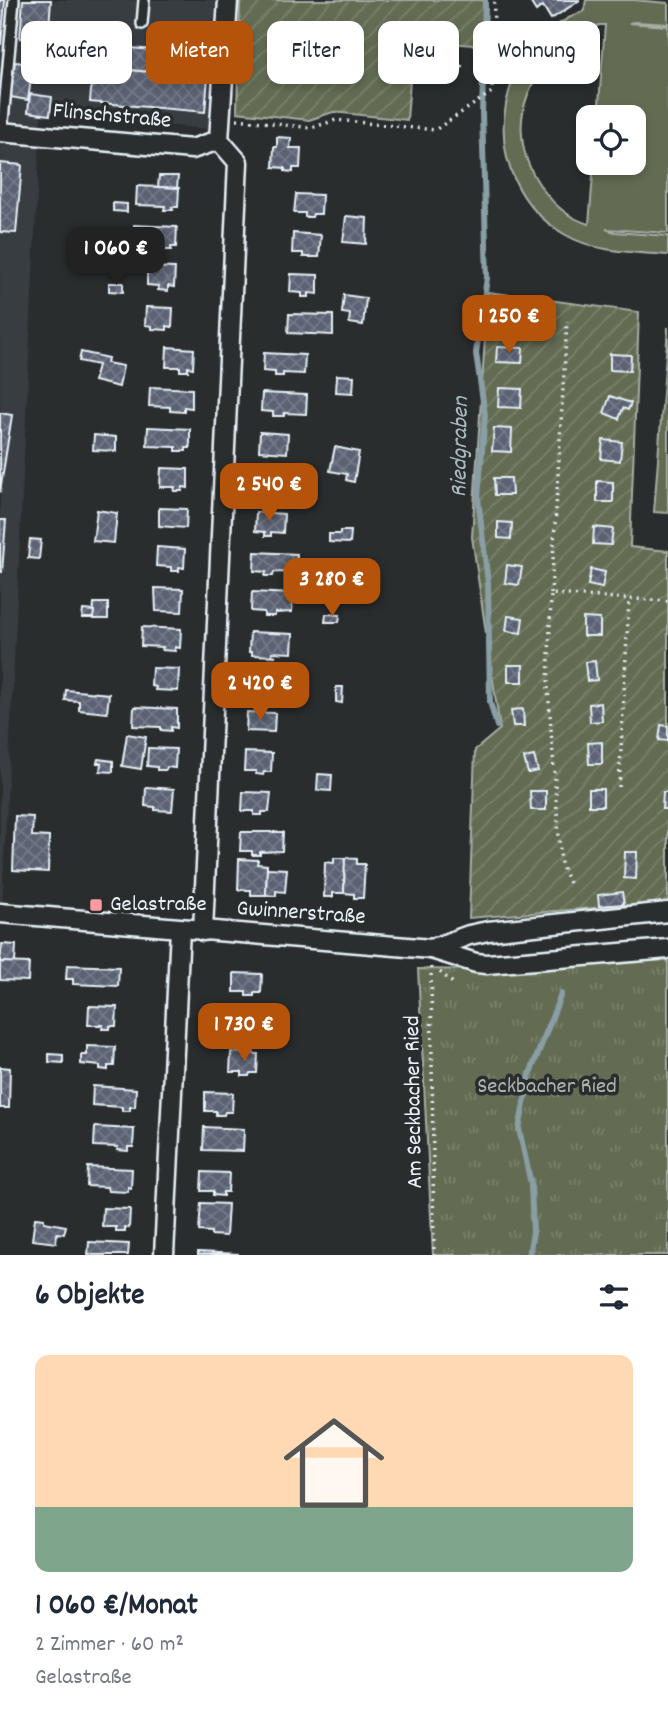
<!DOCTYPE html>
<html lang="de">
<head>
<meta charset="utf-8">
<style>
	body { margin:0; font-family:Dekko,sans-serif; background:#f2f2f3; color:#1f2937; height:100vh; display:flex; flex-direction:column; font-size:26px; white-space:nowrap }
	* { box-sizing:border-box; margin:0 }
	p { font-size:23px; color:#747a83 }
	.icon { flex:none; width:38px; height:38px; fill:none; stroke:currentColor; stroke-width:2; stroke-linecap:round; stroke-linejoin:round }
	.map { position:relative; height:1255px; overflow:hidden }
	.details { display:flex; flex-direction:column; background:#fff; flex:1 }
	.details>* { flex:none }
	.top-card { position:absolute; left:21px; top:21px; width:626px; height:63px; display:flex; gap:14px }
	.tools { position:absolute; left:576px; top:105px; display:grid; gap:14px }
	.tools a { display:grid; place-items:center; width:70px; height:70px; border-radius:14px; background:#fff; box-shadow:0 4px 10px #0003; font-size:35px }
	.price { position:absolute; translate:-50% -60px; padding:0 16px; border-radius:14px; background:#b45309; color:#fff; font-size:23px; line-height:46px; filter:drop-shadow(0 2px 4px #0008) }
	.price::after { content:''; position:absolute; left:50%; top:42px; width:21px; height:16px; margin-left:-10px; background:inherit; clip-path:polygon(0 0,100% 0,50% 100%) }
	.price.active { background:#222; color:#fff }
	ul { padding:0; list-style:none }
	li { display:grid; align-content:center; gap:14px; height:371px; padding:0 35px }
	li span { display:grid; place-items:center; height:217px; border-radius:14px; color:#555 }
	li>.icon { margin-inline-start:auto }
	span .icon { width:126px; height:126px; fill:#fffc; stroke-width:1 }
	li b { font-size:30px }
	h2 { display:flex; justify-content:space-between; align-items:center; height:84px; padding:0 35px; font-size:30px }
	.chip { padding:0 24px; border-radius:14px; background:#fff; box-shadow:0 4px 10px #0003; font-size:24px; line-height:63px }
	.chip.active { background:#b45309; color:#fff }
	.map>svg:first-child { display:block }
	.built { fill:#393d43 }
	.park { fill:url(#park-tufts); stroke:#a6aea5; stroke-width:2 }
	.garden { fill:url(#garden-furrows); stroke:#a6aea5; stroke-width:2 }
	.pitch { fill:#636c52; stroke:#a6aea5; stroke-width:2; fill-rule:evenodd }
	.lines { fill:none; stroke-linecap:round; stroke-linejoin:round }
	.stream { stroke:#899ea5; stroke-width:6 }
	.building { fill:url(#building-cross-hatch); stroke:#e8f1f8; stroke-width:2 }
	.service-casing { stroke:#e8f1f8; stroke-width:14 }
	.minor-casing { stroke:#e8f1f8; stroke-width:23 }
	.path { stroke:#e8f1f8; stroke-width:3.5; stroke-dasharray:2 5; stroke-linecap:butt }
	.service { stroke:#2a2d2e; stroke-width:9 }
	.minor { stroke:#2a2d2e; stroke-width:18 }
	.poi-dot { fill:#ff9aa2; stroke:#2a2d2e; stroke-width:2.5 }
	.labels { text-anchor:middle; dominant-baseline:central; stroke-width:7; stroke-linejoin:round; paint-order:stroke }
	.street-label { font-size:23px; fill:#e8f1f8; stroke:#2a2d2e }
	.poi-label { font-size:23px; fill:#e8f1f8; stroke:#2a2d2e; text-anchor:start }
	.park-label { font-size:23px; fill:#acb5ad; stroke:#2a2d2e }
	.water-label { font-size:24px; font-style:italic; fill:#a9bac0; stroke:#2a2d2e }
</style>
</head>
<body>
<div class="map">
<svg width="668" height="1255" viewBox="0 0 668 1255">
	<defs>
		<pattern id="park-tufts" width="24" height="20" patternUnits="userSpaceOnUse" patternTransform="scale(1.75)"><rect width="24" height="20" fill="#636c52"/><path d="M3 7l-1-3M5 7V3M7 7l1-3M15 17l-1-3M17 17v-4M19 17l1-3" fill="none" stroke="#79816c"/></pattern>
		<pattern id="garden-furrows" width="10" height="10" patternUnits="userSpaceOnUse" patternTransform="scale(1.75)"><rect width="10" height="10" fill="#636c52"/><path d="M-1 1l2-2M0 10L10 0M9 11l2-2" fill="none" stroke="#79816c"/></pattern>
		<pattern id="building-cross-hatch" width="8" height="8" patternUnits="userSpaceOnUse" patternTransform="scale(1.75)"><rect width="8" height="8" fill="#5b6273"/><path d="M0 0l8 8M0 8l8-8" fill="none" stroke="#737988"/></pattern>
	</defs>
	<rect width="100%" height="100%" fill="#2a2d2e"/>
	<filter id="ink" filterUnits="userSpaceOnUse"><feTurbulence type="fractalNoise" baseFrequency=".0143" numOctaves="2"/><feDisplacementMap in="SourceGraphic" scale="14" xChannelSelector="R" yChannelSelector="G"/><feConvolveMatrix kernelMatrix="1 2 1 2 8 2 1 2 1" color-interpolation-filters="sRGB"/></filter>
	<g filter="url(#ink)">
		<polygon class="built" points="0,0 216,0 208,129 41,113 0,942"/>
		<polygon class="park" points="668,954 668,1255 433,1255 418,969 487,970"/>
		<g class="garden">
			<polygon points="240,0 487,0 485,46 413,40 407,120 333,112 309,120 237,112"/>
			<polygon points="488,292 639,312 630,547 668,551 668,902 469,918 475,750 500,729 472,537"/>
		</g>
		<g class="pitch">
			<path d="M 586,0 L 633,0 L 668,3 L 668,24 L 635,22 L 629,23 L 668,26 L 668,233 L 606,229 L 615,232 L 668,236 L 668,255 C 632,252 596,253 564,234 C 474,181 488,48 584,11 ZM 599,25 L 605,25 L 598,117 L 634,117 L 634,163 L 594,163 L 589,224 C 553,214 524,171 522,135 C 520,117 525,99 533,83 C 536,77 538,70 542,64 C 560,43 575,37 599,25 Z"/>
			<polygon points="668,327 668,513 654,512"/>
		</g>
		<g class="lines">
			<g class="stream">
				<polyline points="485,0 482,114 487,278 476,353 485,415 478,498 488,583 490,702 497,726"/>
				<polyline points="529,1255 533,1232 531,1184 519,1129 530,1074 561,994"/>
			</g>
		</g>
		<g class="building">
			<polygon points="0,0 5,0 1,44 0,44"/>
			<polygon points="23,0 51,0 48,40 20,38"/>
			<polygon points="529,0 579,0 579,1 551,19 543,6 536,11"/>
			<polygon points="96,45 210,55 208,77 94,67"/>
			<polygon points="15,62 33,64 28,100 10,97"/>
			<polygon points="449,62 462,66 458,79 445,74"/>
			<polygon points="93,67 208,77 205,112 90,102"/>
			<polygon points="30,94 52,97 50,115 28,112"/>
			<polygon points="277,137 291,138 290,148 301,148 300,168 293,168 293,172 285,171 285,168 273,167 274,147 277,147"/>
			<polygon points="0,163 22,165 16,233 0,232"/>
			<polygon points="159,176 178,176 177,188 158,187"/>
			<polygon points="137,186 179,188 178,207 172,207 173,210 164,210 165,206 136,205"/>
			<polygon points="296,194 322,195 321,214 313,214 312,217 305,217 305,213 294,213"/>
			<polygon points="113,203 127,204 127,212 113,211"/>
			<polygon points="346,216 367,218 366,244 343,242"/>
			<polygon points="134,225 177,227 176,247 171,247 171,250 162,250 163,247 133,245"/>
			<polygon points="293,233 321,235 319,257 303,257 303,253 292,253"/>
			<polygon points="147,267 175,268 174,287 168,286 168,291 158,290 159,286 147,285"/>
			<polygon points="291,274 318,275 318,294 309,293 309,297 302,297 302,293 290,292"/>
			<polygon points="109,283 123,283 123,292 109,291"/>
			<polygon points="344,295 366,298 363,325 349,323 350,314 342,313"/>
			<polygon points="502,304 525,307 524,322 500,318"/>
			<polygon points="146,307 173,308 172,327 167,326 167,330 152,329 152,326 145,325"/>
			<polygon points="289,314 333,315 333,335 288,333"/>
			<polygon points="167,347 194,349 193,368 188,367 188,371 180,371 180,367 166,367"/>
			<polygon points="497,347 523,348 522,363 496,362"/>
			<polygon points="81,352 108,358 107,363 123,366 119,387 94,381 98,365 79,361"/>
			<polygon points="264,353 305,355 304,374 283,373 283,376 275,376 275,372 263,371"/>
			<polygon points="610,354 631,355 630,371 610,370"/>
			<polygon points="337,375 354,376 353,393 336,392"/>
			<polygon points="150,387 192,389 192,408 184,407 184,412 170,411 170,407 149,406"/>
			<polygon points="499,388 522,389 521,408 498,407"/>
			<polygon points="262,393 307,395 306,414 284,413 284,416 273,416 273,412 261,411"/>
			<polygon points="610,396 631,403 628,410 623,408 619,419 604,413"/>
			<polygon points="0,413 12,415 0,492"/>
			<polygon points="148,427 190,429 190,448 186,448 186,451 176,451 176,447 147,446"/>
			<polygon points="494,428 512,429 511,452 492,451"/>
			<polygon points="260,432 288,434 287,453 259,451"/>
			<polygon points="94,435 116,437 116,451 93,450"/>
			<polygon points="603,440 622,442 620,461 601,459"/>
			<polygon points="335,447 359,452 354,482 346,480 347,474 330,471"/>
			<polygon points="258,467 293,469 292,491 257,490"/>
			<polygon points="161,468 188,469 188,488 183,487 182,491 174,491 175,487 160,487"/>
			<polygon points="494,478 511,478 512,495 495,495"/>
			<polygon points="597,481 613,482 613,502 597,502"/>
			<polygon points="159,508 187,509 186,528 159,526"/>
			<polygon points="97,510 117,513 114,543 93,541"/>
			<polygon points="256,512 284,514 283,533 271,532 271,536 265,536 265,532 255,531"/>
			<polygon points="0,520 6,520 2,572 0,572"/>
			<polygon points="498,522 512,523 511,539 498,538"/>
			<polygon points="594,527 613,529 611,545 593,544"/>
			<polygon points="340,531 351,531 350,543 329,542 329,534 340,534"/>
			<polygon points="30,539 41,540 39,559 28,558"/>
			<polygon points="157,547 185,549 184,568 179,567 179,571 171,571 171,567 156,566"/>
			<polygon points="255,552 297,554 296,573 274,572 273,576 265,576 266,572 254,571"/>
			<polygon points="507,565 522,567 519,585 505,583"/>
			<polygon points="591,569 605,572 602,588 588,585"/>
			<polygon points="155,588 183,589 182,612 156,611"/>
			<polygon points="252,592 293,594 292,612 275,613 275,616 264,616 264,612 251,611"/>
			<polygon points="94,603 108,603 108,619 93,619"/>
			<polygon points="83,610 94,611 93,618 82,618"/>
			<polygon points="326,614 340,615 339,622 325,622"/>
			<polygon points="508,616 523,618 521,633 506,631"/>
			<polygon points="583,618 600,619 600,636 583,636"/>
			<polygon points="142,627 181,629 180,648 175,647 175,651 162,650 163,647 141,646"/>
			<polygon points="250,632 293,634 292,653 272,652 272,655 276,656 252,655 252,652 249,652"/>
			<polygon points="595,661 597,680 587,681 585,662"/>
			<rect x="508" y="665" width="15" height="17"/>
			<polygon points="152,668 179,669 178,691 155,690 156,687 151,686"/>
			<polygon points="248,672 294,674 293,693 270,692 270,696 258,695 258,692 248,691"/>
			<polygon points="336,687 343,687 342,703 336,702"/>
			<polygon points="66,690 109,694 107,713 79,710 79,701 65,700"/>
			<polygon points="601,703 602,721 590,722 589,704"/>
			<polygon points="134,707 177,709 177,728 171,727 171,731 161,730 161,727 133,726"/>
			<polygon points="523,709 524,726 513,726 511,710"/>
			<polygon points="247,712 275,713 274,732 246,731"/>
			<polygon points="661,725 668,726 668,741 659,740"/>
			<polygon points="127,734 146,737 141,769 122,766"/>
			<polygon points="602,742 602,764 589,764 588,743"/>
			<polygon points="148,748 176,749 175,768 167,767 166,770 157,770 157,767 147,766"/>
			<polygon points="245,752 272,753 271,772 264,772 263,775 256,774 256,771 244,771"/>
			<polygon points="534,756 538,771 528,773 524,758"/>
			<polygon points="98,759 113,761 113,772 100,771 101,763 97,763"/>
			<polygon points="318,774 332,775 331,791 317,790"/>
			<polygon points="146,787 174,789 172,811 155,810 155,807 145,806"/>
			<rect x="589" y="789" width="14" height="17"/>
			<polygon points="530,791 546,791 546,810 531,810"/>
			<polygon points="243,792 271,793 269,812 262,812 262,815 254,815 254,811 242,811"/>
			<polygon points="663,792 668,792 668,809 662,809"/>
			<polygon points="15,816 33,817 32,836 49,837 48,872 13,870"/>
			<polygon points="241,832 283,832 282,851 260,852 260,855 252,855 252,851 240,851"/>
			<polygon points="625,852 637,852 636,879 624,878"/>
			<polygon points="334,858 345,858 344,893 333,893 333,897 324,897 325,862 334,863"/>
			<polygon points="345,858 357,859 357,864 365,864 363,898 354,898 354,894 344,893"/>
			<polygon points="239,859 258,860 257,864 267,865 266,895 251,895 251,890 238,890"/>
			<polygon points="267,868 287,869 285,892 276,891 276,896 266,895"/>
			<polygon points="622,892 624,904 599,906 598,895"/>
			<polygon points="2,944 16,945 15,963 0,962"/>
			<polygon points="0,962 29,963 28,981 0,980"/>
			<polygon points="67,965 119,967 118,986 73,984 73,979 66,979"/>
			<polygon points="234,973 262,974 261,993 254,993 254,996 246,996 246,992 234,992"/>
			<polygon points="89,1006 117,1007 116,1026 110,1026 110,1029 102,1029 103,1025 88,1025"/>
			<polygon points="232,1012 275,1014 274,1034 252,1033 252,1036 243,1036 244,1033 231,1032"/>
			<polygon points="87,1046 115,1047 114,1066 108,1066 108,1070 100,1069 100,1066 81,1064 81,1055 87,1055"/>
			<polygon points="231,1052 258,1054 257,1073 250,1073 249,1076 242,1076 242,1072 230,1072"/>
			<polygon points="49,1054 63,1055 63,1063 49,1062"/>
			<polygon points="0,1067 10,1068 9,1108 0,1108"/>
			<polygon points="93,1086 136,1089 135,1107 130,1107 130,1111 122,1111 122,1107 92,1105"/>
			<polygon points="205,1092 233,1093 232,1112 225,1112 224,1115 216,1115 216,1111 205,1111"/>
			<polygon points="95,1127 134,1129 133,1147 128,1147 128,1151 117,1150 118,1147 94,1146"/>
			<polygon points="204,1127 244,1129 243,1151 203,1150"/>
			<polygon points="88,1167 132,1169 131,1188 128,1187 128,1192 108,1191 107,1187 87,1186"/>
			<polygon points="202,1172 229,1173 228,1192 223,1192 223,1196 213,1195 213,1191 201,1191"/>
			<polygon points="201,1203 228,1204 226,1236 211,1235 211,1232 199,1231"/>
			<polygon points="103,1208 130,1209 129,1228 125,1227 125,1231 116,1231 116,1227 102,1227"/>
			<polygon points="35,1218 44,1219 44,1222 66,1226 64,1234 57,1233 56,1243 32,1240"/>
			<polygon points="89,1242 129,1244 128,1255 88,1255"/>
			<polygon points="198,1252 238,1254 238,1255 198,1255"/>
		</g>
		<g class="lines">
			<g class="service-casing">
				<g id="service">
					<polyline points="142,24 144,0"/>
					<polyline points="2,132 14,0"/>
				</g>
			</g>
			<g class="minor-casing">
				<g id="minor">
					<polyline points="0,132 192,149 219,140"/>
					<polyline points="0,913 431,949 476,963 487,964 668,949"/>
					<polyline points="203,931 238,162 219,140 228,0"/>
					<polyline points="431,949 469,935 488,931 668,912"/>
					<polyline points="164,1255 180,929"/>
				</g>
			</g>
			<g class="path">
				<polyline points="237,119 311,128 336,120 435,130 492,92 494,0"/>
				<polyline points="551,594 567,321"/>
				<polyline points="619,787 629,599"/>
				<polyline points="569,883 561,864 548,688 551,594 668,601"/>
				<polyline points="431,967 434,1255"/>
				<polyline points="440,972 454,984"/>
			</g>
			<use href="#service" class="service"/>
			<use href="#minor" class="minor"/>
		</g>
	</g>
	<rect class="poi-dot" x="89" y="898" width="14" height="14" rx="3.5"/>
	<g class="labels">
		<g class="street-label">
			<text transform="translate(112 117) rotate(5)">Flinschstraße</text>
			<text transform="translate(301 914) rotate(4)">Gwinnerstraße</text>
			<text transform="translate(415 1102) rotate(-91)">Am Seckbacher Ried</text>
		</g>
		<g class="poi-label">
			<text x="110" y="905">Gelastraße</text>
		</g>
		<g class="park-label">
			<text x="547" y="1087">Seckbacher Ried</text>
		</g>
		<g class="water-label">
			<text transform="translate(461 447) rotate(-89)">Riedgraben</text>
		</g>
	</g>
</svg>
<div class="tools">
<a><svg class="icon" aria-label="locate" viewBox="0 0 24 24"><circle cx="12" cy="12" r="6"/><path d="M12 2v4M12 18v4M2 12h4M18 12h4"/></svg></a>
</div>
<b class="price active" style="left:116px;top:287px">1 060 €</b>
<b class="price" style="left:509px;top:355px">1 250 €</b>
<b class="price" style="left:269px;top:523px">2 540 €</b>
<b class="price" style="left:332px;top:618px">3 280 €</b>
<b class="price" style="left:260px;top:722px">2 420 €</b>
<b class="price" style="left:244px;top:1063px">1 730 €</b>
<div class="top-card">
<a class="chip">Kaufen</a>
<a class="chip active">Mieten</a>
<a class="chip">Filter</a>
<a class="chip">Neu</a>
<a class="chip">Wohnung</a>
</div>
</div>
<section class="details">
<h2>6 Objekte<svg class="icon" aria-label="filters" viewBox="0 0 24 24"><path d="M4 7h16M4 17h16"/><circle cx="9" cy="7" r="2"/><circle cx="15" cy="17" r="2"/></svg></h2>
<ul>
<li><span style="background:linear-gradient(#ffd9b3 70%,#7fa58c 0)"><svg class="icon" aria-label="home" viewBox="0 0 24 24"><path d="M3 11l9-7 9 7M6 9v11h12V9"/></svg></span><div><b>1 060 €/Monat</b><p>2 Zimmer · 60 m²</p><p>Gelastraße</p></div></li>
</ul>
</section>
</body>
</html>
